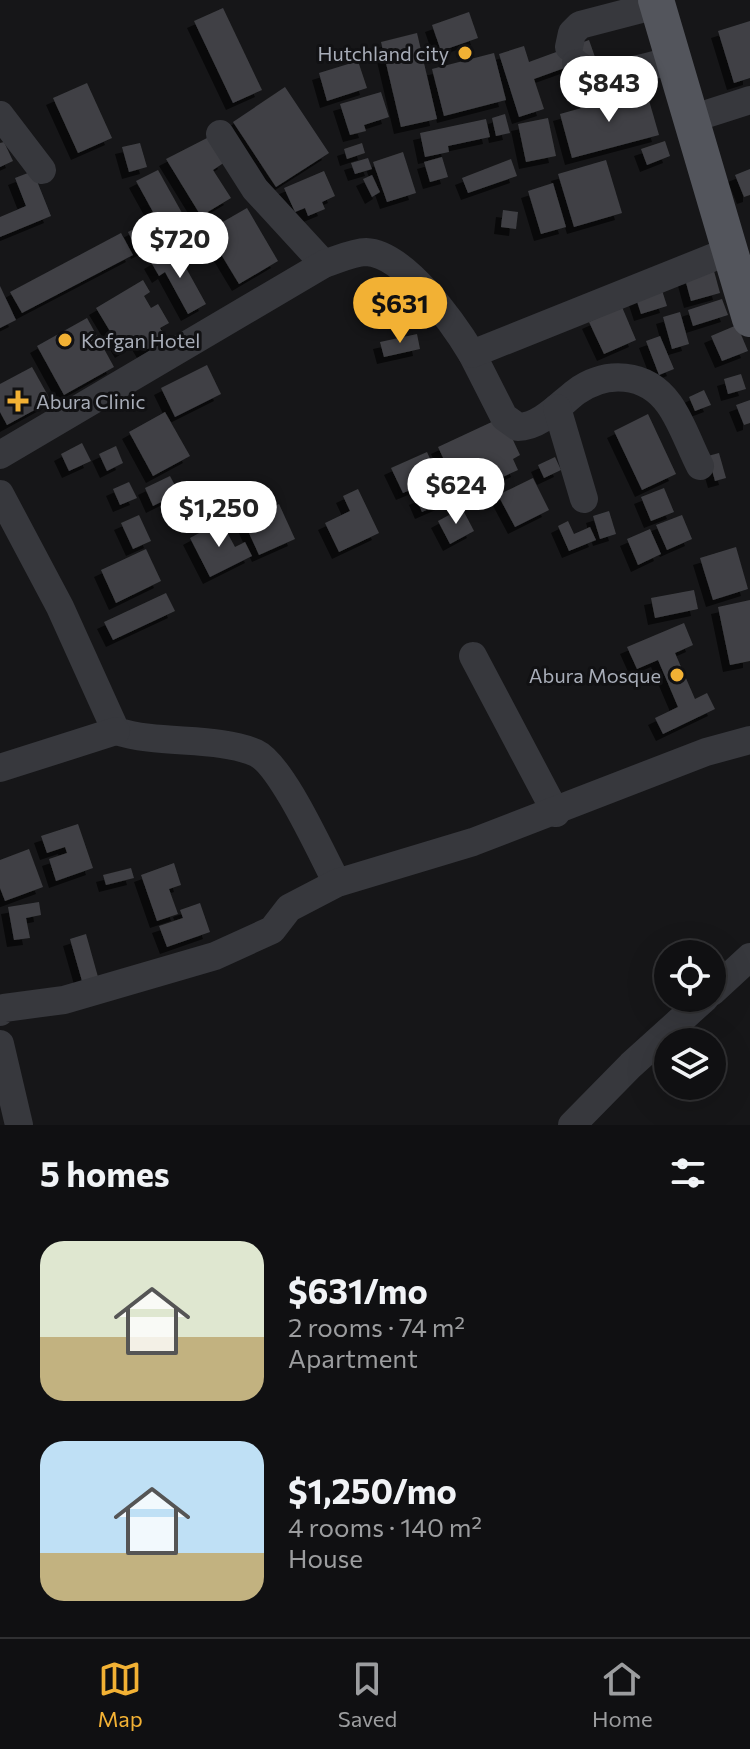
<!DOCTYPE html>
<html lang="en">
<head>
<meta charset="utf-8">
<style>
	body { margin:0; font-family:Commissioner,sans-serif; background:#19191b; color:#f1f3f6; height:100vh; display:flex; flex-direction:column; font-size:30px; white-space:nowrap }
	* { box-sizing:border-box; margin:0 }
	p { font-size:26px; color:#9c9d9f }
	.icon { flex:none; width:44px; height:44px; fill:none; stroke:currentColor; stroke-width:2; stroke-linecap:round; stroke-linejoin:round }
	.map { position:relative; height:1125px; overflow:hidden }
	.drawer { display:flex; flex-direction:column; background:#101012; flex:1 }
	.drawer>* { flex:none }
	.fabs { position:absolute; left:654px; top:940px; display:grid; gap:16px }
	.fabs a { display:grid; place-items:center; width:72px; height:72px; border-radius:50%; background:#101012; box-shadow:0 8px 32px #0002,0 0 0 2px #303032; font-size:40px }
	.price { position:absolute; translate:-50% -68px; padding:0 18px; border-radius:28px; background:#fff; color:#222; font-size:26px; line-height:52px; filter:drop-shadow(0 2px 4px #0008) }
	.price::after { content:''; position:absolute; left:50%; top:48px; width:24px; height:18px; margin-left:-12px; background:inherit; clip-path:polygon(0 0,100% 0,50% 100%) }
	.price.active { background:#f2b134; color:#111 }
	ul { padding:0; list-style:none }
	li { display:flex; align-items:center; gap:24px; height:200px; padding:0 40px }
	li span { display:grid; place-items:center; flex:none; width:224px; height:160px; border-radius:24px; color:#555 }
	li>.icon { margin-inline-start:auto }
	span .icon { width:96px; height:96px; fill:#fffc; stroke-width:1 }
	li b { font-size:34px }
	h2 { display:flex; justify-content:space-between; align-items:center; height:96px; padding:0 40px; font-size:34px }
	.dock { display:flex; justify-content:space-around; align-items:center; height:112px; border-top:2px solid #303032; background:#101012; font-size:22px; color:#9c9d9f }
	.dock a { display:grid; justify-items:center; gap:4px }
	.dock .active { color:#f2b134 }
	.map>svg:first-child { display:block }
	.building { fill:#404145; filter:url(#shadow) }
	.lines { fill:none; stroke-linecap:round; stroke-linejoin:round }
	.minor { stroke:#37383d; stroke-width:28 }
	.major { stroke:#53555c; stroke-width:36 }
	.poi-dot { fill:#f2b134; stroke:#111113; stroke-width:3 }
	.labels { text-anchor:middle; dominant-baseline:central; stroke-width:6; stroke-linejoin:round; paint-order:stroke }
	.poi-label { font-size:20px; fill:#a8adb8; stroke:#111113; text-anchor:end }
</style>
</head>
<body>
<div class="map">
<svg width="750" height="1125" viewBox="0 0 750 1125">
	<defs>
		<filter id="shadow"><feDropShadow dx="-7" dy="7" stdDeviation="0" flood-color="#0009"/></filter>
	</defs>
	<rect width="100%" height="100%" fill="#161618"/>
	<g class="building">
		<polygon points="223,8 262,90 233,103 194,21"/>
		<polygon points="469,12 478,38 441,51 432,25"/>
		<polygon points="750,21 750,78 734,83 718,31"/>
		<polygon points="417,33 437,119 401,127 381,42"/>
		<polygon points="589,40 595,57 534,79 544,109 519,117 499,54 524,46 529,62"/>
		<polygon points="494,53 506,100 444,116 432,69"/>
		<polygon points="358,61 367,88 327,101 319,73"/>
		<polygon points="87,83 112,138 78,153 53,98"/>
		<polygon points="285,87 329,153 276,187 233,122"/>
		<polygon points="646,90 659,135 572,158 560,114"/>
		<polygon points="381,92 389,117 364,125 366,131 350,135 340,104"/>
		<polygon points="505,114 510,133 496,136 492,118"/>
		<polygon points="548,118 556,156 526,162 518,124"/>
		<polygon points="486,119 490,137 448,146 449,152 425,157 420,133"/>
		<polygon points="209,137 225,162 213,170 231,198 201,216 166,159"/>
		<polygon points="665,141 670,156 647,165 641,149"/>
		<polygon points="4,142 13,161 0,167 0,143"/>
		<polygon points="140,143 147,167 129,172 122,147"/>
		<polygon points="362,143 365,153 347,159 344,149"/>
		<polygon points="403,152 416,193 387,202 373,162"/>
		<polygon points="442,157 448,177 430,182 424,162"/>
		<polygon points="368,158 372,169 355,174 351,163"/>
		<polygon points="511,159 517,176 468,193 462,178"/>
		<polygon points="606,160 622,213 574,227 558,174"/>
		<polygon points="750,169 750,195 744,197 735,175"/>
		<polygon points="158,170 191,229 169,241 136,181"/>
		<polygon points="33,171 51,216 0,237 0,217 26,206 15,178"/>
		<polygon points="324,171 335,196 322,202 325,209 308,216 305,208 295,212 284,188"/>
		<polygon points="372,175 380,192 372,197 363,179"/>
		<polygon points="553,183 566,227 541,234 528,191"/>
		<polygon points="247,208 278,261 239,284 207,231"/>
		<polygon points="503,210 518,212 516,229 501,227"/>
		<polygon points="153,219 163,240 138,252 128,232"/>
		<polygon points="121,233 133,255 22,313 10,292"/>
		<polygon points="175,248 206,304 188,314 165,272 159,276 151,262"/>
		<polygon points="714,271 720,293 691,301 685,279"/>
		<polygon points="143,280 150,292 144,296 151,308 158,304 169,323 160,328 166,338 144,351 138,341 122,351 96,308"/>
		<polygon points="660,284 667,306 641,314 634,292"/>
		<polygon points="0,286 16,320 0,328"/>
		<polygon points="722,299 728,315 693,326 688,310"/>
		<polygon points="622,307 636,340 604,354 589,322"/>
		<polygon points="680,312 689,344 672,349 663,317"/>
		<polygon points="87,318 114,367 64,395 37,346"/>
		<polygon points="737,325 748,351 722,361 711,336"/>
		<polygon points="417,334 420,349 384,357 380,342"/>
		<polygon points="660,336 674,369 659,375 646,341"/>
		<polygon points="207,365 221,394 175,417 161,388"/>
		<polygon points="32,367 51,401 7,425 0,412 0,384"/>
		<polygon points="741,374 746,389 728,394 724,379"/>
		<polygon points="704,390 711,405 695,411 689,397"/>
		<polygon points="750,400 750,423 744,425 736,405"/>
		<polygon points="165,412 190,456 153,476 129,432"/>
		<polygon points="648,414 676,474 642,490 614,431"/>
		<polygon points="496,420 507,427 520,455 513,459 518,470 461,496 438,447"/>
		<polygon points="82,443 91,461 69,471 61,454"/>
		<polygon points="116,446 123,463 107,471 99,454"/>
		<polygon points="427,452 439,478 403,493 391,468"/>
		<polygon points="719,453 726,478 715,481 708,456"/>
		<polygon points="555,457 561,470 544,478 538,465"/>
		<polygon points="170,476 179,493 153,506 145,488"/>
		<polygon points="533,478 549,510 515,527 498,495"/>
		<polygon points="129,482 137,498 120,505 113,489"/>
		<polygon points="448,484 454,498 422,512 416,498"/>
		<polygon points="664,488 674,512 651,521 641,497"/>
		<polygon points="358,489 379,533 339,552 325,523 350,511 343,496"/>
		<polygon points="279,504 295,539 259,555 243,520"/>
		<polygon points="462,508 474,531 450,544 438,521"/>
		<polygon points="609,511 616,534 600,539 593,516"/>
		<polygon points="139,515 151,541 133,549 121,523"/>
		<polygon points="682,515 692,539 667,550 656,525"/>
		<polygon points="221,521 235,547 245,542 252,556 210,577 190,538"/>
		<polygon points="568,521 574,534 590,527 596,540 569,551 558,526"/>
		<polygon points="650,529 661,554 638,565 627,539"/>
		<polygon points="736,547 748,589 713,600 700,558"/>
		<polygon points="146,549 161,581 116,603 101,570"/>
		<polygon points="694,590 698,609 655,618 651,598"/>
		<polygon points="166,593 175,611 113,640 104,622"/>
		<polygon points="750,600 750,661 730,665 718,607"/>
		<polygon points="684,623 693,645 675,653 695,699 707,693 715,709 663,734 655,718 678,707 658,660 637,669 627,647"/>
		<polygon points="78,824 93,868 56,881 49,859 67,853 65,847 47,853 41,836"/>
		<polygon points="29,849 43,887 5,901 0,888 0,860"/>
		<polygon points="174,863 181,885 169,889 178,914 157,921 141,875"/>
		<polygon points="131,868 134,878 106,885 103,875"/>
		<polygon points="39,902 41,915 26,918 30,938 14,940 8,907"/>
		<polygon points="200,903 210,932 167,947 159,926 183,918 180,910"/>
		<polygon points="86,934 98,977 82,981 70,939"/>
	</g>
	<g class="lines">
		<g class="minor">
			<polyline points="569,47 572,33 580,25 657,5"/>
			<path d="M 576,63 C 600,85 645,66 674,60"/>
			<polyline points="0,115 42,170"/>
			<polyline points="691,119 750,100"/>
			<polyline points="220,134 255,189 324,264"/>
			<path d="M 472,354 L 504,417 L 518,427 C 540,427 559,405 576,392 C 606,370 646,372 669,404 C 682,422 690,447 700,466"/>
			<polyline points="557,408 584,499"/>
			<path d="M 0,455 L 324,264 C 337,260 353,252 366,252 C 404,253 454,324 472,354 L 729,251"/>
			<path d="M 0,494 L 60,607 L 116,731 C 159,745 218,736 256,753 C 282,765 322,855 337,883"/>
			<polyline points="473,656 556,813"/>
			<polyline points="0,768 116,731"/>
			<polyline points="712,992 750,957"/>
			<polyline points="0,1012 4,1008 64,1000 215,956 272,930 289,908 337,883 473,842 706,752 750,740"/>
			<polyline points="0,1044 19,1125"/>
			<polyline points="572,1125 631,1065 705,998"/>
		</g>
		<polyline class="major" points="656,0 750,319"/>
	</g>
	<g class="poi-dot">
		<circle cx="465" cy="53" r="8"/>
		<circle cx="65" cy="340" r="8"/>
		<path d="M14 389h8v8h8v8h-8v8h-8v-8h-8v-8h8z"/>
		<circle cx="677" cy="675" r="8"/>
	</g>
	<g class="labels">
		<g class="poi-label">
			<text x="449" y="53">Hutchland city</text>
			<text x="81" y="340" text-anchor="start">Kofgan Hotel</text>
			<text x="36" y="401" text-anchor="start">Abura Clinic</text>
			<text x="661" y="675">Abura Mosque</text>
		</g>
	</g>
</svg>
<div class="fabs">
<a><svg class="icon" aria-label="locate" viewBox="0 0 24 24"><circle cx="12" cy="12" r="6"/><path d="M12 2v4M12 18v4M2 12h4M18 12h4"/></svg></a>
<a><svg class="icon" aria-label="layers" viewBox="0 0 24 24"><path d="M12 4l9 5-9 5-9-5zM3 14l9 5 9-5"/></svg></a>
</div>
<b class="price" style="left:609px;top:124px">$843</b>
<b class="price" style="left:180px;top:280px">$720</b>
<b class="price active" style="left:400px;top:345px">$631</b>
<b class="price" style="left:456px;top:526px">$624</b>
<b class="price" style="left:219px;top:549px">$1,250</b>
</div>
<section class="drawer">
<h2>5 homes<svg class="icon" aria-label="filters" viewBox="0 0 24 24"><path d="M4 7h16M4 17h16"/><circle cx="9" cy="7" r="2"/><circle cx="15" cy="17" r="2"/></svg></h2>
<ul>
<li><span style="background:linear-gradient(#dfe7d0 60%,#c2b280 0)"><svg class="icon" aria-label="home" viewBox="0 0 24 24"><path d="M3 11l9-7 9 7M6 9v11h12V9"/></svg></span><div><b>$631/mo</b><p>2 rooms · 74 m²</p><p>Apartment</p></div></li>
<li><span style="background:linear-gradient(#bfe0f5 70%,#c2b280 0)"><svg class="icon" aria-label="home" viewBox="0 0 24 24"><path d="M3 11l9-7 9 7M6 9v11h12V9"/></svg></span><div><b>$1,250/mo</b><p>4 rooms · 140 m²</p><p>House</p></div></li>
</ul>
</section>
<nav class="dock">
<a class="active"><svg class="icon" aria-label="map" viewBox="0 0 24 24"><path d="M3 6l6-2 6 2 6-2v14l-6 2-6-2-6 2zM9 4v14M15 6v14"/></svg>Map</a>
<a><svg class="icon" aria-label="saved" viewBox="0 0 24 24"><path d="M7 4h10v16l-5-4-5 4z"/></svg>Saved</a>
<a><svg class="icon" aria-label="home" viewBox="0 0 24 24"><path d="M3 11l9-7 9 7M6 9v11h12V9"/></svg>Home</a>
</nav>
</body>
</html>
